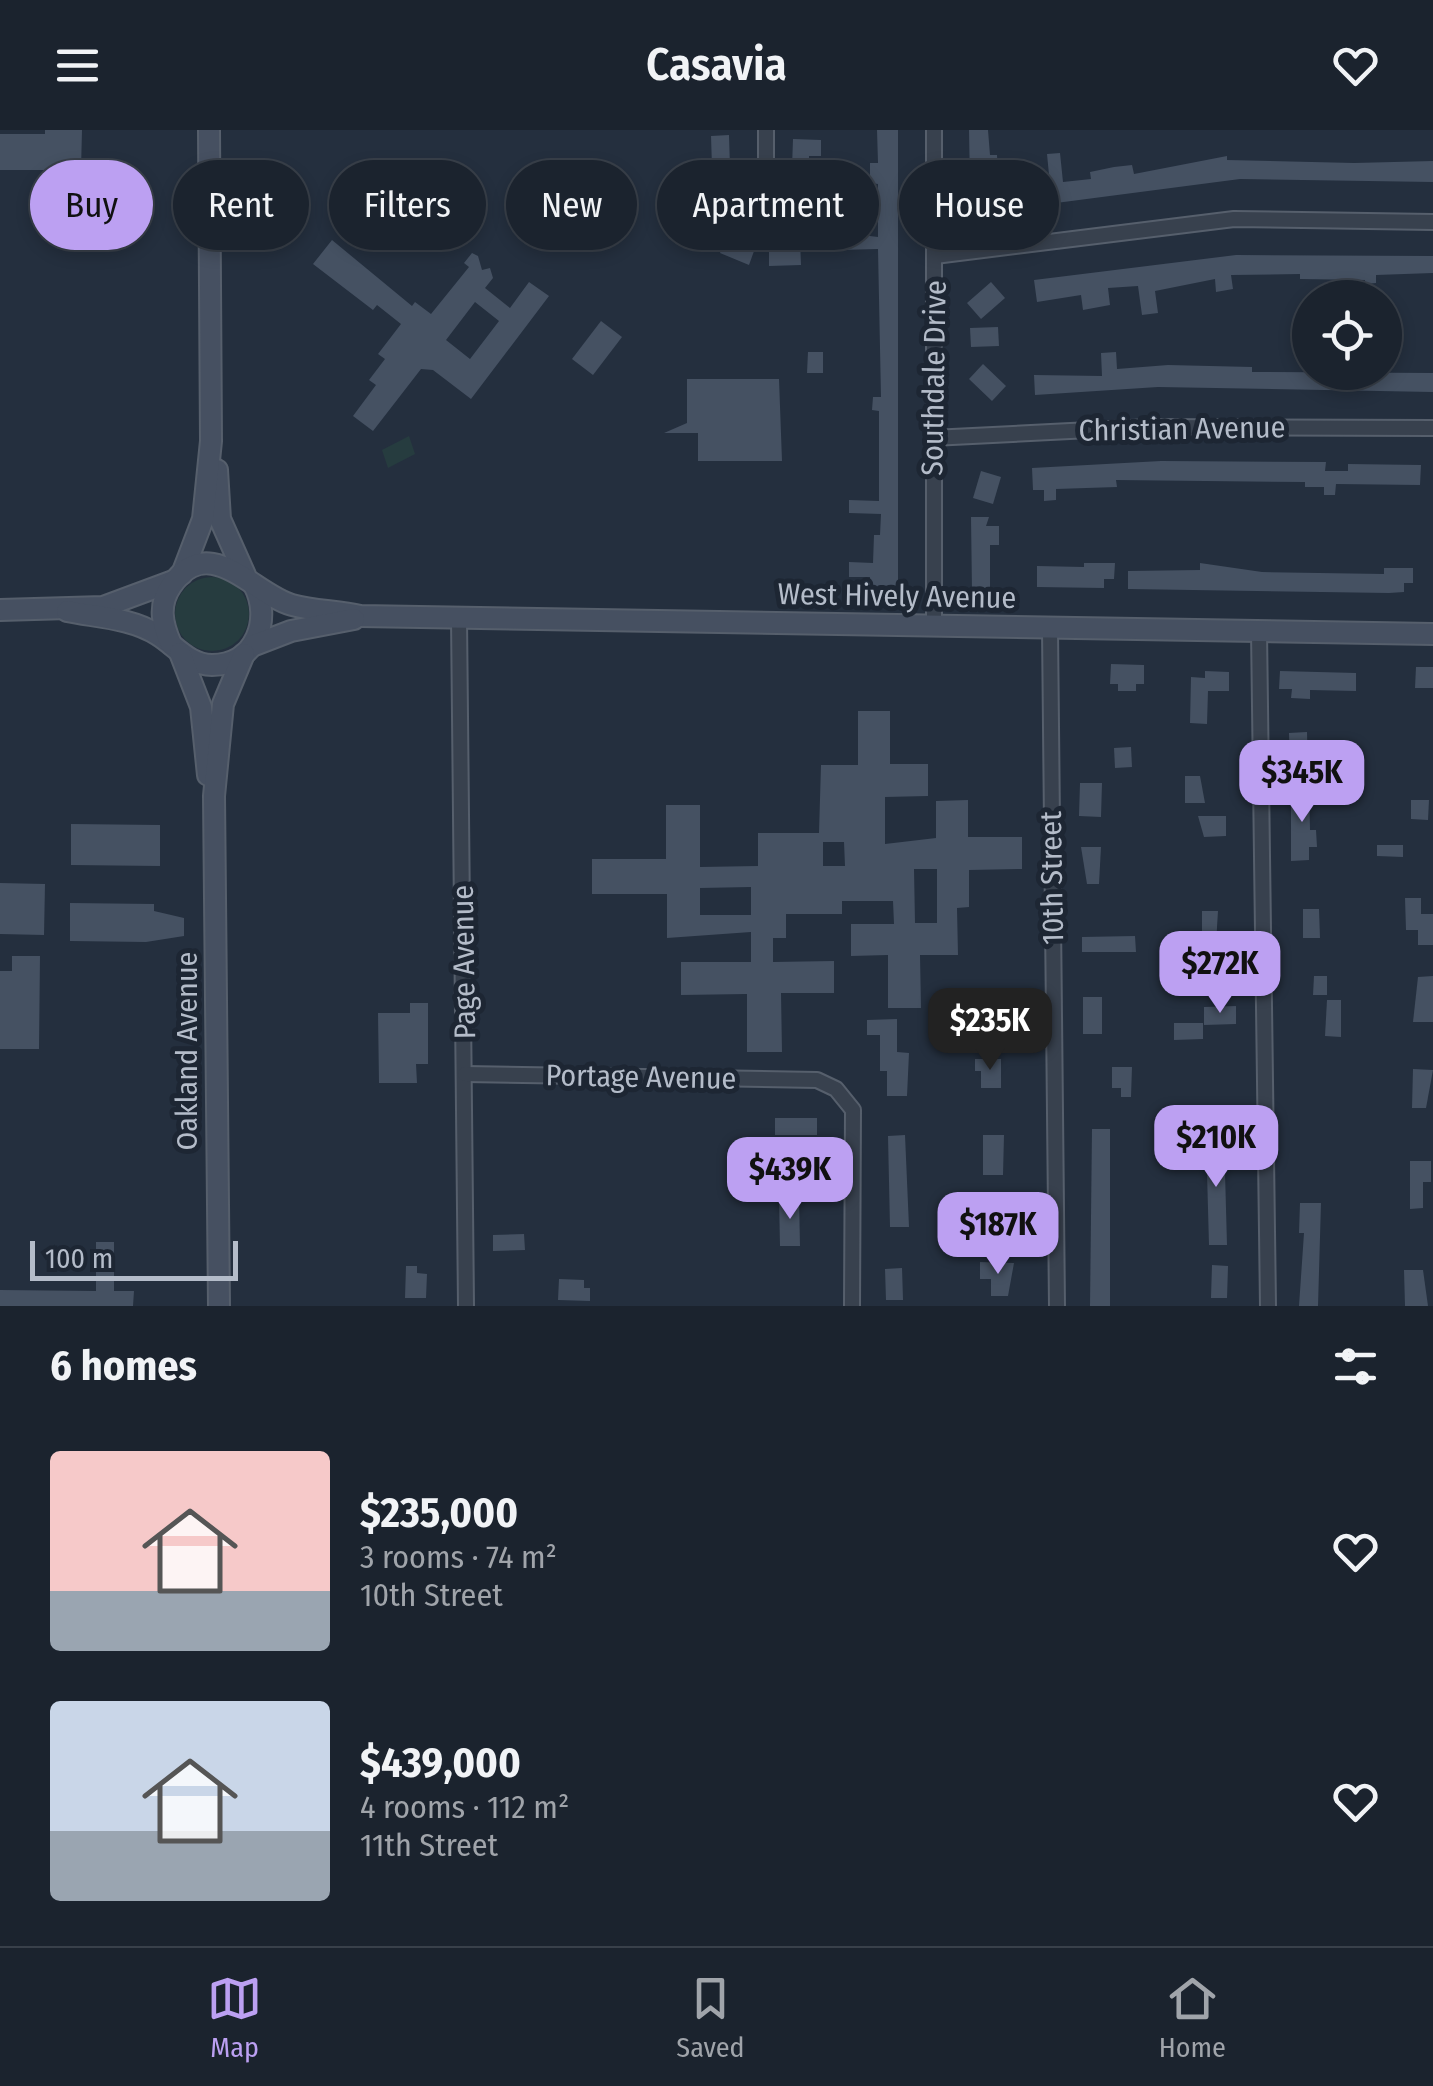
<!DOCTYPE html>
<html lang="en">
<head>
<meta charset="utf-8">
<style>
	body { margin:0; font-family:"Fira Sans Condensed",sans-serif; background:#242b36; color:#f1f3f6; height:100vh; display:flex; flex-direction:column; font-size:38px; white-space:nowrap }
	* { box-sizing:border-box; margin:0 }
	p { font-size:32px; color:#a0a4aa }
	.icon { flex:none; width:55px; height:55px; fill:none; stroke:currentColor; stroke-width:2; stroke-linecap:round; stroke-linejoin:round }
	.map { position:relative; height:1176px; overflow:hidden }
	.drawer { display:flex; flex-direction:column; background:#1b232e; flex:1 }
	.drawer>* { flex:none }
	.hud { position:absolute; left:30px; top:30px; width:1375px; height:90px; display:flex; gap:20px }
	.controls { position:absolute; left:1292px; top:150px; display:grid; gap:20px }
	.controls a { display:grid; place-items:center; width:110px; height:110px; border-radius:50%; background:#1b232e; box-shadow:0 5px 15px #0003,0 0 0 2px #39404a; font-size:50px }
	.scale { position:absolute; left:30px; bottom:25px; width:208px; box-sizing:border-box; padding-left:10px; border:5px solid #b4bcc9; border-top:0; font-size:28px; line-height:35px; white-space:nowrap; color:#b4bcc9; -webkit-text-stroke:8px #1d2633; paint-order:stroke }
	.price { position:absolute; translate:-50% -85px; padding:0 22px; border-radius:20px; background:#bca0f2; color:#111; font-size:32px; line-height:65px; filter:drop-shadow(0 2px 5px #0008) }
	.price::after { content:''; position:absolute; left:50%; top:60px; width:30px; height:22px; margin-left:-15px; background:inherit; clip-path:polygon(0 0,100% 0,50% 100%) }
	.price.selected { background:#222; color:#fff }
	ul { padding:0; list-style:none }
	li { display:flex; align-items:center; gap:30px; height:250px; padding:0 50px }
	li span { display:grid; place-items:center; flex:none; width:280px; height:200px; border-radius:10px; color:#555 }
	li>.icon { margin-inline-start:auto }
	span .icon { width:120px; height:120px; fill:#fffc; stroke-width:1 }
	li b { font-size:42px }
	h2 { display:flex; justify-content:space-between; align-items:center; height:120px; padding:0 50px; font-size:42px }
	.pill { padding:0 35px; border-radius:45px; background:#1b232e; box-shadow:0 5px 15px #0003,0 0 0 2px #39404a; font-size:35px; line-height:90px }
	.pill.selected { background:#bca0f2; color:#111 }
	header { display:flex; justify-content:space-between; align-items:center; height:130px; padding:0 50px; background:#1b232e; font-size:45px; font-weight:600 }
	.tabs { display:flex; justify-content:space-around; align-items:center; height:140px; border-top:2px solid #39404a; background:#1b232e; font-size:28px; color:#a0a4aa }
	.tabs a { display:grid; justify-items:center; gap:5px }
	.tabs .selected { color:#bca0f2 }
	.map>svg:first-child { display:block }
	.green { fill:#263c3f }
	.building { fill:#455162; fill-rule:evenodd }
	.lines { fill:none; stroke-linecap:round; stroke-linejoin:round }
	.street-casing { stroke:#565f6c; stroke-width:18 }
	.secondary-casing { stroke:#565f6c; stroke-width:24 }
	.street { stroke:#38414e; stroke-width:14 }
	.secondary { stroke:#465061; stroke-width:20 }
	.labels { text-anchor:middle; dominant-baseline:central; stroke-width:10; stroke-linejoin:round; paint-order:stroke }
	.street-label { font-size:30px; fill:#b4bcc9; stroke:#1d2633 }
</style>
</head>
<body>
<header><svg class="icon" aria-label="menu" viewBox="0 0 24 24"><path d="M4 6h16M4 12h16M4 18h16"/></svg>Casavia<svg class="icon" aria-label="heart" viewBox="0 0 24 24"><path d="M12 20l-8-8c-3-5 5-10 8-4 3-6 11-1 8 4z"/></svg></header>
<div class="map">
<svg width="1433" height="1176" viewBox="0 0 1433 1176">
	<rect width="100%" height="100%" fill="#242f3e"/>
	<g class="green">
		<polygon points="409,306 415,324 388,338 382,320"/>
		<circle cx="212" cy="484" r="37"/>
	</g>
	<g class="building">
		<polygon points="45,0 82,0 81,40 0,40 0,4 45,4"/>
		<polygon points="877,0 898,0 898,458 869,457 870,447 849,447 849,432 873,433 874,405 880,405 881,384 849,383 849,370 879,371 879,281 872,280 873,267 881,267 878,119 839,120 838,102 878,107 878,54 870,53 870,33 878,33"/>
		<polygon points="969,0 988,0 990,25 997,25 998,45 987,45 998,81 979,86 970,55"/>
		<polygon points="729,5 730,38 712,38 711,6"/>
		<polygon points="793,9 821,10 821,26 809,26 809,38 792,37"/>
		<polygon points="1060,23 1063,52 1091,49 1090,42 1114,37 1132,35 1134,44 1227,26 1227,30 1354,33 1433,31 1433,52 1240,49 1033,76 1031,57 1050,55 1047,24"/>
		<rect x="803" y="73" width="20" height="27"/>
		<polygon points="741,103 758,110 749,135 720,123 726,108 738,112"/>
		<polygon points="800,109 801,135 769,136 769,120 782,120 782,110"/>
		<path d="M 332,110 L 412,176 L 415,172 L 431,184 L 469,137 L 464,133 L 472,123 L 478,126 L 482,140 L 490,138 L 493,148 L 485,158 L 510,178 L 529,152 L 549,166 L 471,269 L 433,240 L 421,239 L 373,301 L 353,286 L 376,255 L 369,250 L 385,229 L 378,224 L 401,194 L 377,175 L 373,180 L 313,134 ZM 475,172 L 499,191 L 470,229 L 446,210 Z"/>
		<polygon points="1236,125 1433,126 1433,143 1376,145 1376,153 1365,154 1365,150 1300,149 1300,144 1231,145 1233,159 1216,162 1215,149 1155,161 1158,183 1142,185 1138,156 1108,158 1110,175 1083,180 1081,165 1037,172 1034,150"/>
		<polygon points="991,152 1005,168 981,189 967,173"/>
		<polygon points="601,191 622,207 593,245 572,229"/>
		<polygon points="998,197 999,216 971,217 970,198"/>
		<polygon points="808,222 823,222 823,243 807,243"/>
		<polygon points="1116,222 1117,239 1168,235 1252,237 1252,242 1433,243 1433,262 1158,257 1035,265 1034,245 1102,246 1101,223"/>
		<polygon points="983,234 1006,256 992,271 969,249"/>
		<polygon points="687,249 779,249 782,331 698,331 698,303 664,303 687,293"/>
		<polygon points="1161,331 1326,332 1325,341 1348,341 1348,334 1421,335 1420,355 1336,354 1335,365 1324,365 1324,357 1305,357 1305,352 1116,350 1117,357 1056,359 1056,370 1044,371 1044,360 1033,360 1032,338"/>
		<polygon points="981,341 1001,347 993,374 973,368"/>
		<polygon points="971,387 989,387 986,396 999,396 999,415 990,415 990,462 972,462"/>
		<polygon points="1084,433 1115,433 1114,449 1104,449 1104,458 1037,457 1037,436 1084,437"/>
		<polygon points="1200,433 1262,442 1384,444 1384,438 1413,438 1413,453 1404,453 1404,462 1389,463 1128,459 1128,441 1200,440"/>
		<polygon points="1111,534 1144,535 1144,554 1136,554 1136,561 1118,561 1118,554 1110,554"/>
		<polygon points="1416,537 1433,537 1433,558 1415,558"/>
		<polygon points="1205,541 1229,542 1229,561 1208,561 1207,594 1190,593 1191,547 1205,548"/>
		<polygon points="1280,541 1356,543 1356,561 1310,560 1310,569 1291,568 1292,559 1279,559"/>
		<path d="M 858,581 L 890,581 L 890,634 L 928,634 L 928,666 L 885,667 L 885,714 L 936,708 L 936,671 L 968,670 L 968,707 L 1022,707 L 1022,739 L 969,740 L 969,777 L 957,778 L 958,825 L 920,825 L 921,878 L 888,878 L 888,825 L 851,826 L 851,794 L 894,794 L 893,771 L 842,771 L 842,784 L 786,784 L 786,808 L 773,808 L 773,832 L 834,831 L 834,863 L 781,863 L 782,922 L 747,922 L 747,864 L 681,865 L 681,832 L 751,832 L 751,802 L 667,808 L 667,764 L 592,764 L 592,729 L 666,729 L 666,675 L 700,675 L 700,737 L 758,736 L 758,703 L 819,703 L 821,635 L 858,635 ZM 823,712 L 844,712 L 845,736 L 823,736 ZM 914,739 L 937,739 L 937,793 L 915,793 ZM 751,757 L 751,785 L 700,785 L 700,758 Z"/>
		<polygon points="1307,602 1308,643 1290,643 1289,603"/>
		<polygon points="1131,617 1132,637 1115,638 1114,618"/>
		<polygon points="1185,646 1200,646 1205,673 1185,673"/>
		<polygon points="1080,653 1102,653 1101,687 1079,686"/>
		<polygon points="1298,654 1309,654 1310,700 1316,700 1317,717 1309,717 1309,730 1291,731 1291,665 1298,665"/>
		<polygon points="1411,670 1429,670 1428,690 1411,689"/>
		<polygon points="1198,686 1226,686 1226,706 1204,707"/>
		<polygon points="71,694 160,695 160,736 71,735"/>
		<polygon points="1377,715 1403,715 1403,727 1377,726"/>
		<polygon points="1081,717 1101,717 1099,754 1087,754"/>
		<polygon points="0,753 45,754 44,805 0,804"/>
		<polygon points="1405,768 1421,768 1421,784 1433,784 1433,815 1418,815 1418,800 1406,800"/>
		<polygon points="70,773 154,774 154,781 184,788 184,806 146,812 70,811"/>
		<polygon points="1303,779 1319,779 1320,808 1303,808"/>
		<polygon points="1202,781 1218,781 1216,814 1202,814"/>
		<polygon points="1135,806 1136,822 1082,822 1082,807"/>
		<polygon points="12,826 40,826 39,919 0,919 0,841 12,841"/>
		<polygon points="1314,846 1327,846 1327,865 1313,865"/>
		<polygon points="1433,846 1433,892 1413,892 1418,847"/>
		<rect x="1083" y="867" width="19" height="37"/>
		<polygon points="1327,870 1341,870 1341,907 1325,906"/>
		<polygon points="410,873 428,873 428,934 416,934 417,953 379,953 378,883 410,883"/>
		<polygon points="1236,876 1236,894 1204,895 1204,877"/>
		<polygon points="897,889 897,922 909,923 907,966 887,966 887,941 880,941 880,905 867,905 867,890"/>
		<polygon points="1174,893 1203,893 1203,909 1174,910"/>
		<polygon points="975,929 1001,929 1001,958 981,958 981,941 975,941"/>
		<polygon points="1112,937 1132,937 1131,967 1121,967 1121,958 1112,958"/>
		<polygon points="1413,939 1433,940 1426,978 1412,978"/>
		<rect x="775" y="988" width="42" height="17"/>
		<polygon points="1092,999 1110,999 1110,1176 1090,1176"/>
		<polygon points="905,1005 909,1097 890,1097 888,1006"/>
		<polygon points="983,1005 1004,1005 1003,1045 983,1045"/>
		<polygon points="1206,1006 1224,1006 1227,1115 1209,1115"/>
		<polygon points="1410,1031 1431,1031 1431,1052 1423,1052 1423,1078 1410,1079"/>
		<polygon points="799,1067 800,1116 780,1116 779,1068"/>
		<polygon points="1300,1073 1321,1073 1318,1176 1299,1176 1304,1103 1299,1103"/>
		<polygon points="524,1104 525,1120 493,1121 493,1105"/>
		<polygon points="96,1112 114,1112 114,1161 134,1161 133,1176 0,1176 0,1160 96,1161"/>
		<polygon points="980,1132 1014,1133 1008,1166 991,1166 991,1149 980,1149"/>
		<polygon points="1212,1135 1228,1136 1227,1168 1211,1168"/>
		<polygon points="406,1136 417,1136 417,1143 427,1144 426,1168 405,1168"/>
		<polygon points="902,1138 903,1170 886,1170 885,1139"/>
		<polygon points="1404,1140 1423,1140 1428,1176 1405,1176"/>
		<polygon points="559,1149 584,1150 584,1158 590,1158 590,1171 558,1170"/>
	</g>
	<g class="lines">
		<g class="street-casing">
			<g id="street">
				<polyline points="766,0 766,66"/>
				<polyline points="935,126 1234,89 1433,92"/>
				<polyline points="932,308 1149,297 1433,298"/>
				<polyline points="459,488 466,1176"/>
				<polyline points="934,497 934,0"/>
				<polyline points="1050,500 1057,1176"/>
				<polyline points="1259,501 1268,1176"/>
				<polyline points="465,944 817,950 836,959 853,980 852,1176"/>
			</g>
		</g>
		<g class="secondary-casing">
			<g id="secondary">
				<polyline points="217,340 220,389 245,445"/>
				<polyline points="182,444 203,389 211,311 209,0"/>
				<polyline points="0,480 103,477 173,451"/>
				<path d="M 67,481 C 96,487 132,488 158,505 C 176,516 189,535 212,535 C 256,535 272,489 254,455"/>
				<path d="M 171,514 C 162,494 158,475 171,456 C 209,400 253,464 292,475 C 314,481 338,481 360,486 L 1433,504"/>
				<polyline points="252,516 291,501 354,489"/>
				<polyline points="180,523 201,577 208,645"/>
				<polyline points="219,1176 214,666 223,574 244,524"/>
			</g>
		</g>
		<use href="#street" class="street"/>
		<use href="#secondary" class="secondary"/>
	</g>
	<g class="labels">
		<g class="street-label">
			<text transform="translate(934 248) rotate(-89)">Southdale Drive</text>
			<text transform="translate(1182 299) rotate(-1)">Christian Avenue</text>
			<text transform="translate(897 466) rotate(1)">West Hively Avenue</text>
			<text transform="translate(1052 748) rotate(-91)">10th Street</text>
			<text transform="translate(464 832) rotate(-91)">Page Avenue</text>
			<text transform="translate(187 921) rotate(-90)">Oakland Avenue</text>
			<text transform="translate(641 947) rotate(1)">Portage Avenue</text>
		</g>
	</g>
</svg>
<div class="controls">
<a><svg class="icon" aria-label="locate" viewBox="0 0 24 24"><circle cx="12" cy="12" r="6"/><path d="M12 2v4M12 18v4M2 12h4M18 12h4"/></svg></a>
</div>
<div class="scale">100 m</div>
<b class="price" style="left:1302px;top:695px">$345K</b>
<b class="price" style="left:1220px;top:886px">$272K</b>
<b class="price selected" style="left:990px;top:943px">$235K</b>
<b class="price" style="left:1216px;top:1060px">$210K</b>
<b class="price" style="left:790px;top:1092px">$439K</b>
<b class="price" style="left:998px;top:1147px">$187K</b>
<div class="hud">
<a class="pill selected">Buy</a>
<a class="pill">Rent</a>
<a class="pill">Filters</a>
<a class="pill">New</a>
<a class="pill">Apartment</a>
<a class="pill">House</a>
</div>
</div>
<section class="drawer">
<h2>6 homes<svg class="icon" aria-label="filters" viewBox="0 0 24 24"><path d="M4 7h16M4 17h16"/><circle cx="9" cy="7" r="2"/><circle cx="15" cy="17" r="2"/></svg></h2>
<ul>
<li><span style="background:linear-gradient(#f6c9c9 70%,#9aa5b1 0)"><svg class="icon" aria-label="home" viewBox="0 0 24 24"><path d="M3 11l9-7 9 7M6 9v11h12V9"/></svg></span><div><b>$235,000</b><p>3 rooms · 74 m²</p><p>10th Street</p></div><svg class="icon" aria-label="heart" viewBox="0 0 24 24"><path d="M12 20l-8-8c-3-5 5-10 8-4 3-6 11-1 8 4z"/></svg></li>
<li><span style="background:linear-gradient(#c9d6e8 65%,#9aa5b1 0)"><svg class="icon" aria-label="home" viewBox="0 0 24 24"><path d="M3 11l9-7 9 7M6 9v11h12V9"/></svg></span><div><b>$439,000</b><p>4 rooms · 112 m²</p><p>11th Street</p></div><svg class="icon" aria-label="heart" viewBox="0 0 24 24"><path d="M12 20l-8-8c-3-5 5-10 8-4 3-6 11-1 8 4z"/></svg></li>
</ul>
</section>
<nav class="tabs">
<a class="selected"><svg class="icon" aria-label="map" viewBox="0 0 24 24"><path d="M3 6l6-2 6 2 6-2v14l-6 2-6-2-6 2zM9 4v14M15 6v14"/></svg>Map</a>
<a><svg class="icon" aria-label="saved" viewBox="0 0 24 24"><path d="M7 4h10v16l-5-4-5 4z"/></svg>Saved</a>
<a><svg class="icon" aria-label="home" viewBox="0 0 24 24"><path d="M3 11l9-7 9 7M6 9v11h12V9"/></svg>Home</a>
</nav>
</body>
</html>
